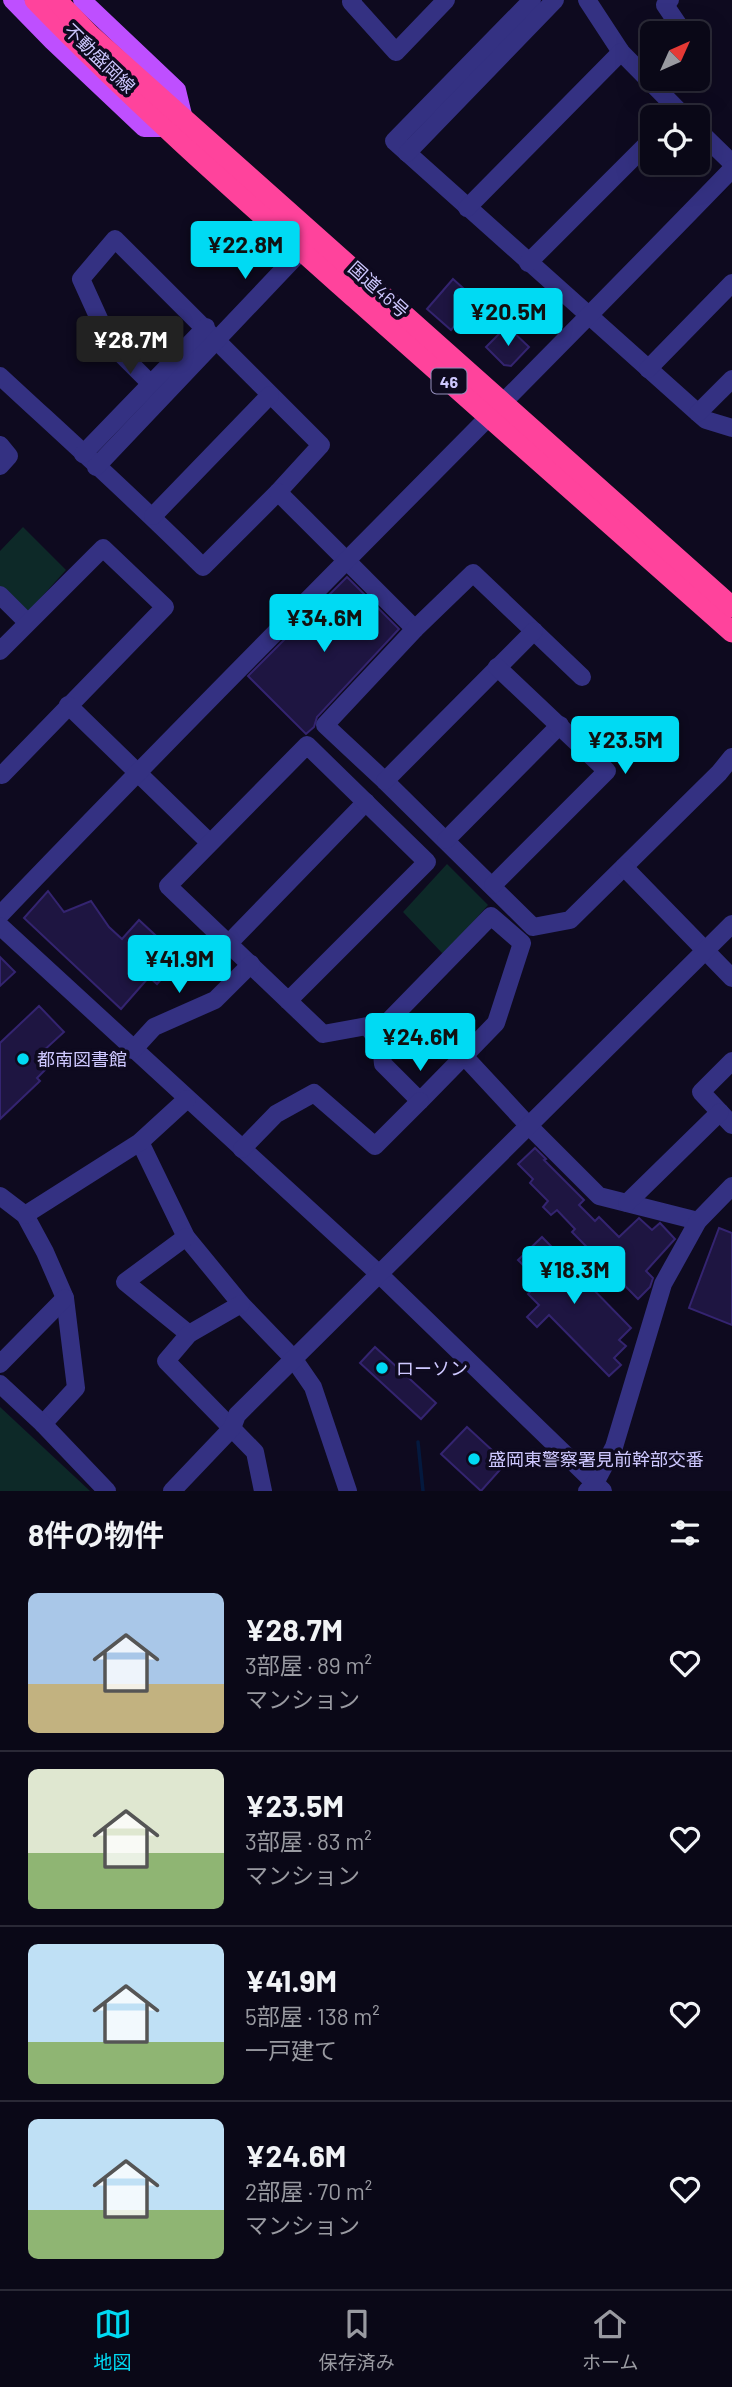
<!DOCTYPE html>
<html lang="ja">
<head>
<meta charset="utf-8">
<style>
	body { margin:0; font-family:Barlow,"Noto Sans JP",sans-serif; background:#181624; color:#f1f3f6; height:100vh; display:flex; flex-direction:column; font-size:26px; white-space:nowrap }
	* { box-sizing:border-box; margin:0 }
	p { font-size:23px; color:#999aa1 }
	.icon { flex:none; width:38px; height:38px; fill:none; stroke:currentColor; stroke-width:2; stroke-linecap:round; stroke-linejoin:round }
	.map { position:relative; height:1491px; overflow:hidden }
	.panel { display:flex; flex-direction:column; background:#0a0817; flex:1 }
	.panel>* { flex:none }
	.needle { width:46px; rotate:45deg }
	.controls { position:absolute; left:640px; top:21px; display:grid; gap:14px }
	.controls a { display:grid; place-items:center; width:70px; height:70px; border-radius:10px; background:#0a0817; box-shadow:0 7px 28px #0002,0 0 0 2px #2a2936; font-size:35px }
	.price { position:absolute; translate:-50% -60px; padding:0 16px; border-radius:7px; background:#00daf3; color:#111; font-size:23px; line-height:46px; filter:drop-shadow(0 2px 4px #0008) }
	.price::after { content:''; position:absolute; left:50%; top:42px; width:21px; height:16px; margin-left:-10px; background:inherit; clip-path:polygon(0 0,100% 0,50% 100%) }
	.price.active { background:#222; color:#fff }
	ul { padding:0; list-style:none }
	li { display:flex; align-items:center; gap:21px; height:175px; padding:0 28px }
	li+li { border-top:2px solid #2a2936 }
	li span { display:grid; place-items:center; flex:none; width:196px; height:140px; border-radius:10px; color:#555 }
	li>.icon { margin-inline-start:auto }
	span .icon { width:84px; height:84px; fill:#fffc; stroke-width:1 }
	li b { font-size:30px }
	h2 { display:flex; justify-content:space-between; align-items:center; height:84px; padding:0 28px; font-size:30px }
	.menu { display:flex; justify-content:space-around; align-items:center; height:98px; border-top:2px solid #2a2936; background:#0a0817; font-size:19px; color:#999aa1 }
	.menu a { display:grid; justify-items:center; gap:4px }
	.menu .active { color:#00daf3 }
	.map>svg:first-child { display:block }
	.green { fill:#0d2928 }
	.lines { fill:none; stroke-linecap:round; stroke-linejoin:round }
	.stream { stroke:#04193e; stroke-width:3.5 }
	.building { fill:#1e1541; stroke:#342470; stroke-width:2 }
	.minor { stroke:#343182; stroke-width:18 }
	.major { stroke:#be4fff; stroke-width:18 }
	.highway { stroke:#ff439c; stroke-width:21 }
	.poi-dot { fill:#00daf3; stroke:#0e0a1f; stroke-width:2.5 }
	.labels { text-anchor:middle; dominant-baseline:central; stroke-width:7; stroke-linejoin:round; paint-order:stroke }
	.shield { fill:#0e0a1f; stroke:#948fbc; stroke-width:2 }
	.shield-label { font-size:16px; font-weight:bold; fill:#cec8ff }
	.street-label { font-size:18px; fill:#cec8ff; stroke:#0e0a1f }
	.poi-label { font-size:18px; fill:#cec8ff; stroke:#0e0a1f; text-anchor:start }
</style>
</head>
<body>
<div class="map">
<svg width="732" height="1491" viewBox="0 0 732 1491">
	<rect width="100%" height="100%" fill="#0e0a1f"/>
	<g class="green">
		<polygon points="23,527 66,570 26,614 0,587 0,551"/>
		<polygon points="447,864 488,905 444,955 403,912"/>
		<polygon points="0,1407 90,1491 0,1491"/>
	</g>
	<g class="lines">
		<polyline class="stream" points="418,1442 423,1491"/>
	</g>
	<g class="building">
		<polygon points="453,279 473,297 456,317 459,320 451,330 427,309"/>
		<polygon points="509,328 529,347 511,366 504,365 486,347 502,331 504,333"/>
		<polygon points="347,577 399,629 317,717 314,727 306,734 248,676"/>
		<polygon points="48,891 64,912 91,901 109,927 122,939 139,920 180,958 157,984 149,977 121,1009 24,918"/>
		<polygon points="0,957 15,972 0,986"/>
		<polygon points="39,1006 64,1032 41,1053 51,1064 37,1078 40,1081 0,1119 0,1043"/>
		<polygon points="535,1148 546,1159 544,1160 584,1200 579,1205 595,1221 599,1217 619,1237 639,1218 652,1230 660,1223 675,1239 646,1271 653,1278 650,1287 638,1299 572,1232 575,1229 557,1210 551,1215 543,1207 548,1201 530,1183 533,1179 518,1164"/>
		<polygon points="719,1228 732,1233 732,1325 689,1308"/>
		<polygon points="542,1237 631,1328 619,1340 626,1346 614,1358 621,1365 609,1376 549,1315 537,1327 527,1317 539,1305 528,1294 540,1282 518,1260"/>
		<polygon points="375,1347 436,1403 421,1419 360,1363"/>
		<polygon points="467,1427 506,1463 481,1491 441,1454"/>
	</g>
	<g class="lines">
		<g class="minor">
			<polyline points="353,0 351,2 396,52 446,0"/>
			<polyline points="532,0 394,141 698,413 706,420 732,428"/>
			<polyline points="587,0 621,52 685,117"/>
			<polyline points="670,0 665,5 684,33"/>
			<polyline points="698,130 732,163"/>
			<polyline points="407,153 555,0"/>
			<polyline points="467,208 621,52"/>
			<polyline points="528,263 653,138"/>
			<polyline points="648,369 732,283"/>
			<path d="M 0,376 C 68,439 137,501 203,567 L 278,492 L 321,445 L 115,239 L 81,279 L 110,343 L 150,383"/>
			<polyline points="698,413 732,379"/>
			<polyline points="0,445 9,456 0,466"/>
			<polyline points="83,454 206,327"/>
			<polyline points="96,467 302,250"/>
			<polyline points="278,492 415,629"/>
			<polyline points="153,516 270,395"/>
			<polyline points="0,595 27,622"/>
			<polyline points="0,651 103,548 165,607 2,775 0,773"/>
			<polyline points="582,677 473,573 415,629 325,725 385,781 533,927 570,920 719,773 732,757"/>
			<polyline points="68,705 209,842"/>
			<polyline points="385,781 534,631"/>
			<polyline points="446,840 560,725"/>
			<polyline points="624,867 732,978"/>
			<polyline points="493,885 607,771 497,667"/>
			<path d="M 0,915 C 241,663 490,419 732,169"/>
			<polyline points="0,926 378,1273 603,1491"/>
			<polyline points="229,943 366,802"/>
			<polyline points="288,1001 427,862 307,745 168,886 323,1034 367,1026 381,1044 383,1064 420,1101 464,1056 528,1125 599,1196 698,1221"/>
			<polyline points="375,1035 491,916 522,943 496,1023 464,1056"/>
			<polyline points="133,1050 154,1027 215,1000 251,964"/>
			<polyline points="732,1061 701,1092 732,1125"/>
			<polyline points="140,1142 186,1237 241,1304 293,1358 313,1387 348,1491"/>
			<polyline points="242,1149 276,1114 314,1093 375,1146 420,1101"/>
			<polyline points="0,1196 25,1215 45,1252 65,1298 76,1388 43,1424"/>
			<polyline points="627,1203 720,1112"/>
			<polyline points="25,1215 140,1142 187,1099"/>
			<polyline points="186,1237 125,1282 189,1334"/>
			<polyline points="241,1304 189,1334 166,1361 255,1452 263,1491"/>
			<polyline points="0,1364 65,1298"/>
			<polyline points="0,1384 43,1424 107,1491"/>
			<polyline points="172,1491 232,1428 237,1415 732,924"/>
			<polyline points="587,1491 595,1483 614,1447 663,1284 698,1221 732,1186"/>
		</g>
		<g class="major">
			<polyline points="12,0 52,41 144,128 167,128"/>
			<polyline points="82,0 177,90 184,119"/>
		</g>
		<g class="highway">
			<path d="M 35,0 C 137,105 247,202 356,299 C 482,410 607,521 732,632"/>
			<polyline points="56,0 89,34 184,119 732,607"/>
		</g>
	</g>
	<g class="poi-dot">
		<circle cx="23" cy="1059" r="7"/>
		<circle cx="382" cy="1368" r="7"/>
		<circle cx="474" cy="1459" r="7"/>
	</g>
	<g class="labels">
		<rect class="shield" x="431.5" y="368.5" width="35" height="25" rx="5"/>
		<g class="shield-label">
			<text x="449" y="381">46</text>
		</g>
		<g class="street-label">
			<text transform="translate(100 58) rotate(44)">不動盛岡線</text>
			<text transform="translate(379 289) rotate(42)">国道46号</text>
		</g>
		<g class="poi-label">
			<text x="37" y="1059">都南図書館</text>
			<text x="396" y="1368">ローソン</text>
			<text x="488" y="1459">盛岡東警察署見前幹部交番</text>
		</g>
	</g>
</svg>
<div class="controls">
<a><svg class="needle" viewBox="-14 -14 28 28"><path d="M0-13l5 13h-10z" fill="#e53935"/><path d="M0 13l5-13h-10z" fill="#999aa1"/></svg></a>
<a><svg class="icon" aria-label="locate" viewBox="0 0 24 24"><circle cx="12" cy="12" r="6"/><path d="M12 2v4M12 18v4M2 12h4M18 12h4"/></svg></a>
</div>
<b class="price" style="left:245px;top:281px">¥22.8M</b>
<b class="price" style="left:508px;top:348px">¥20.5M</b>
<b class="price active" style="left:130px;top:376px">¥28.7M</b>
<b class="price" style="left:324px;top:654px">¥34.6M</b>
<b class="price" style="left:625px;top:776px">¥23.5M</b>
<b class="price" style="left:179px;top:995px">¥41.9M</b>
<b class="price" style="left:420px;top:1073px">¥24.6M</b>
<b class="price" style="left:574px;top:1306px">¥18.3M</b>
</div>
<section class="panel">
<h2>8件の物件<svg class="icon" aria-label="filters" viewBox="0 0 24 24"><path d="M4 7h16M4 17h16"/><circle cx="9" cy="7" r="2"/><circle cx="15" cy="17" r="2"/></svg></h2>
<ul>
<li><span style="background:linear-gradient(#a9c7e8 65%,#c2b280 0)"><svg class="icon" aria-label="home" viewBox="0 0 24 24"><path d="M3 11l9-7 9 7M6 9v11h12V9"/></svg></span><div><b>¥28.7M</b><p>3部屋 · 89 m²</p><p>マンション</p></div><svg class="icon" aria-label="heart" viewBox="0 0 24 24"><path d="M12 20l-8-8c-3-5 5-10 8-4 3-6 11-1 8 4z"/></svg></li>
<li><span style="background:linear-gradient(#dfe7d0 60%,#8fb573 0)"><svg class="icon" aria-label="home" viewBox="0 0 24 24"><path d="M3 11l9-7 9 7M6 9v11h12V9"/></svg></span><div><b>¥23.5M</b><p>3部屋 · 83 m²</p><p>マンション</p></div><svg class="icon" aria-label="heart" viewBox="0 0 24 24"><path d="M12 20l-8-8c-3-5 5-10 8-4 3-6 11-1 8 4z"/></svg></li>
<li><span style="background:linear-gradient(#bfe0f5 70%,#8fb573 0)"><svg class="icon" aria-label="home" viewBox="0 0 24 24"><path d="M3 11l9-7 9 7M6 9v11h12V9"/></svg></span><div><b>¥41.9M</b><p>5部屋 · 138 m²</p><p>一戸建て</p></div><svg class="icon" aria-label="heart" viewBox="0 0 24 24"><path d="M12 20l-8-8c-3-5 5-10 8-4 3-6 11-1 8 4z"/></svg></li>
<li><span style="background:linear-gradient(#bfe0f5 65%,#8fb573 0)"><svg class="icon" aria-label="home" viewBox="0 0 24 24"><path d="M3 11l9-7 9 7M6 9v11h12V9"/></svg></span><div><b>¥24.6M</b><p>2部屋 · 70 m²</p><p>マンション</p></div><svg class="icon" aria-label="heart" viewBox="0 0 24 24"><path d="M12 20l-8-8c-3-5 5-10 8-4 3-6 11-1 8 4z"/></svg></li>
</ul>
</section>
<nav class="menu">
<a class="active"><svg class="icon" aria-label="map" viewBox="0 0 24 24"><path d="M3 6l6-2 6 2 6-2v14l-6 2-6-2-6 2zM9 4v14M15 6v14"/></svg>地図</a>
<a><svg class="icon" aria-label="saved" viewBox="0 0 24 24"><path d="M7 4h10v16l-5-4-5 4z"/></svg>保存済み</a>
<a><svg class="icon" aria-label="home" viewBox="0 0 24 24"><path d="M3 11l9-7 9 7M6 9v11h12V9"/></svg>ホーム</a>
</nav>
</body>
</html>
